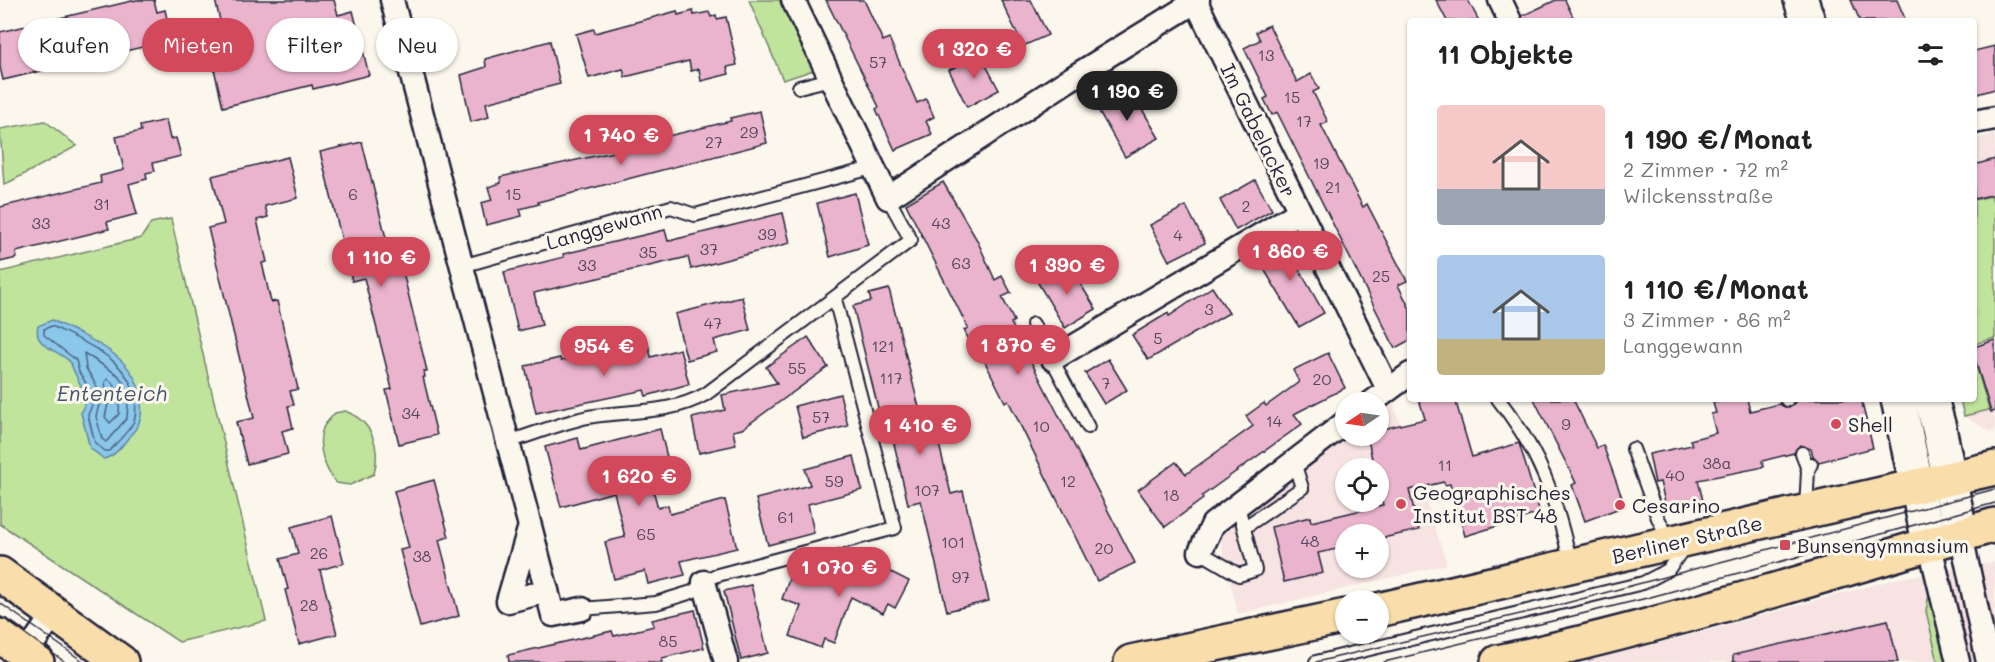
<!DOCTYPE html>
<html lang="de">
<head>
<meta charset="utf-8">
<style>
	body { margin:0; font-family:Mali,sans-serif; background:#f2f2f2; color:#222; height:100vh; display:flex; flex-direction:column; font-size:22px; white-space:nowrap }
	* { box-sizing:border-box; margin:0 }
	p { font-size:20px; color:#767676 }
	.icon { flex:none; width:33px; height:33px; fill:none; stroke:currentColor; stroke-width:2; stroke-linecap:round; stroke-linejoin:round }
	.map { position:relative; flex:1; overflow:hidden }
	.sheet { position:absolute; left:1407px; top:18px; width:570px; height:384px; display:flex; flex-direction:column; background:#fff; border-radius:6px; box-shadow:0 2px 4px #0004 }
	.sheet>* { flex:none }
	.top-card { position:absolute; left:18px; top:18px; width:570px; height:54px; display:flex; gap:12px }
	.needle { width:39px; rotate:257deg }
	.buttons { position:absolute; left:1335px; top:392px; display:grid; gap:12px }
	.buttons a { display:grid; place-items:center; width:54px; height:54px; border-radius:50%; background:#fff; box-shadow:0 2px 4px #0004; font-size:30px }
	.price { position:absolute; translate:-50% -51px; padding:0 14px; border-radius:21px; background:#d1495b; color:#fff; font-size:20px; line-height:39px; filter:drop-shadow(0 2px 3px #0008) }
	.price::after { content:''; position:absolute; left:50%; top:36px; width:18px; height:14px; margin-left:-9px; background:inherit; clip-path:polygon(0 0,100% 0,50% 100%) }
	.price.selected { background:#222; color:#fff }
	ul { padding:0; list-style:none }
	li { display:flex; align-items:center; gap:18px; height:150px; padding:0 30px }
	li span { display:grid; place-items:center; flex:none; width:168px; height:120px; border-radius:6px; color:#555 }
	li>.icon { margin-inline-start:auto }
	span .icon { width:72px; height:72px; fill:#fffc; stroke-width:1 }
	li b { font-size:26px }
	h2 { display:flex; justify-content:space-between; align-items:center; height:72px; padding:0 30px; font-size:26px }
	.chip { padding:0 21px; border-radius:27px; background:#fff; box-shadow:0 2px 4px #0004; font-size:21px; line-height:54px }
	.chip.selected { background:#d1495b; color:#fff }
	.map>svg:first-child { display:block }
	.built { fill:#f6e3e2; fill-rule:evenodd }
	.green { fill:#c1e49d; stroke:#72836c; stroke-width:1.5 }
	.water { fill:#8bc7eb; stroke:#6185a5; stroke-width:1.5 }
	.lines { fill:none; stroke-linecap:round; stroke-linejoin:round }
	.shore { stroke:#4c6481; stroke-width:1.5 }
	.building { fill:#eab4cc; stroke:#22223b; stroke-width:1.5 }
	.lane-casing { stroke:#22223b; stroke-width:16 }
	.street-casing { stroke:#22223b; stroke-width:27 }
	.secondary-casing { stroke:#22223b; stroke-width:38 }
	.primary-casing { stroke:#22223b; stroke-width:38 }
	.lane { stroke:#fbf7ec; stroke-width:12 }
	.street { stroke:#fbf7ec; stroke-width:22 }
	.secondary { stroke:#fbf7ec; stroke-width:33 }
	.primary { stroke:#f9deab; stroke-width:33 }
	.tram { stroke:#22223b; stroke-width:1.5 }
	.poi-dot { fill:#d1495b; stroke:#fbf7ec; stroke-width:2 }
	.labels { text-anchor:middle; dominant-baseline:central; stroke-width:6; stroke-linejoin:round; paint-order:stroke }
	.number-label { font-size:16px; fill:#54465f }
	.street-label { font-size:20px; fill:#22223b; stroke:#fbf7ec }
	.poi-label { font-size:20px; fill:#22223b; stroke:#fbf7ec; text-anchor:start }
	.water-label { font-size:21px; font-style:italic; fill:#425470; stroke:#fbf7ec }
</style>
</head>
<body>
<div class="map">
<svg width="1995" height="662" viewBox="0 0 1995 662">
	<rect width="100%" height="100%" fill="#fbf7ec"/>
	<filter id="ink" filterUnits="userSpaceOnUse"><feTurbulence type="fractalNoise" baseFrequency=".0167" numOctaves="2"/><feDisplacementMap in="SourceGraphic" scale="12" xChannelSelector="R" yChannelSelector="G"/><feConvolveMatrix kernelMatrix="1 2 1 2 8 2 1 2 1" color-interpolation-filters="sRGB"/></filter>
	<g filter="url(#ink)">
		<g class="built">
			<polygon points="1995,134 1995,431 1991,432 1964,416 1960,399 1974,399 1974,139"/>
			<path d="M 1390,394 L 1447,564 L 1238,614 L 1217,524 L 1346,435 L 1378,435 L 1379,402 ZM 1346,468 L 1378,468 L 1378,501 L 1346,501 ZM 1346,534 L 1378,534 L 1378,567 L 1346,567 Z"/>
			<polygon points="1995,562 1995,662 1577,662 1676,639 1895,579"/>
		</g>
		<g class="green">
			<polygon points="749,0 785,0 817,69 783,80"/>
			<polygon points="45,121 77,146 4,185 0,129"/>
			<polygon points="1991,196 1995,207 1995,338 1974,344 1974,200"/>
			<polygon points="171,219 266,621 179,642 0,524 0,272 141,238 151,223"/>
			<polygon points="1974,358 1989,410 1964,416 1960,399 1974,399"/>
			<path d="M 345,411 C 372,421 381,446 374,474 L 350,485 L 336,483 C 325,469 316,446 323,428 C 325,423 332,417 335,413 Z"/>
			<polygon points="1930,588 1949,662 1938,662 1926,611"/>
		</g>
		<path class="water" d="M 52,320 C 87,338 137,355 141,400 C 142,412 142,421 134,431 C 125,441 118,455 104,459 L 90,448 L 81,413 C 92,394 75,380 71,363 C 60,350 32,347 38,326 Z"/>
		<g class="lines">
			<g class="shore">
				<path d="M 52,326 C 84,342 131,360 135,400 C 136,407 137,416 133,423 C 127,433 117,443 109,451 L 105,451 L 95,443 L 88,415 L 92,405 L 89,388 L 79,372 L 76,360 L 44,335 L 44,329 Z"/>
				<polygon points="84,353 118,375 123,382 128,403 127,418 106,442 102,439 96,416 99,405 97,387 86,368"/>
				<path d="M 108,379 C 119,387 120,401 119,414 L 110,423 L 105,417 L 108,404 L 105,382 Z"/>
			</g>
		</g>
		<g class="building">
			<polygon points="136,0 154,0 157,12 165,10 172,40 3,80 0,67 0,32"/>
			<polygon points="215,0 334,0 338,15 353,11 369,75 313,89 312,85 223,107 214,69 231,65"/>
			<polygon points="826,0 864,0 883,41 889,38 917,103 926,99 934,117 926,121 932,134 895,150 876,109 879,107"/>
			<polygon points="1001,0 1031,0 1048,35 1023,46"/>
			<polygon points="1436,0 1468,0 1479,21 1447,21"/>
			<polygon points="1556,0 1565,0 1575,21 1523,21 1522,16"/>
			<polygon points="1851,0 1897,0 1906,21 1860,21"/>
			<polygon points="677,11 678,15 693,11 694,15 709,12 711,17 716,15 717,19 726,17 737,65 727,67 729,74 701,81 699,69 691,71 689,61 625,77 623,69 589,78 576,34 594,29 595,33"/>
			<polygon points="1269,25 1297,82 1311,74 1319,89 1313,92 1328,122 1321,125 1363,207 1367,204 1407,281 1398,285 1410,309 1410,340 1395,348 1277,112 1272,115 1264,99 1268,97 1244,48 1260,40 1256,32"/>
			<polygon points="550,41 560,84 486,103 489,117 471,122 461,75 486,67 485,59"/>
			<polygon points="1995,46 1995,89 1974,95 1974,51"/>
			<polygon points="980,54 999,90 967,107 949,70"/>
			<polygon points="1129,87 1159,138 1125,157 1096,106"/>
			<polygon points="760,111 767,143 538,202 539,204 520,209 522,216 486,225 481,203 492,200 488,187 501,183 500,177 631,148 630,145 731,121 730,118"/>
			<polygon points="166,120 170,139 176,138 181,156 153,163 155,171 146,173 147,179 129,184 137,214 107,222 109,229 16,252 17,258 0,262 0,207 101,183 100,176 124,170 116,137 141,131 140,126"/>
			<polygon points="362,142 394,270 402,268 427,371 424,371 425,377 423,377 437,435 399,444 386,390 392,389 364,278 352,281 320,152"/>
			<polygon points="288,157 298,198 265,206 268,217 257,220 267,262 262,263 271,302 277,301 298,389 290,391 294,405 288,406 293,428 282,431 288,454 247,464 236,422 254,418 208,228 224,224 212,176"/>
			<polygon points="1995,159 1995,194 1974,199 1974,165"/>
			<polygon points="1255,180 1272,210 1236,230 1220,200"/>
			<polygon points="943,182 977,240 995,280 1002,276 1011,293 1002,297 1014,321 1011,323 1135,563 1097,581 1008,400 1005,402 975,342 971,344 964,330 968,328 906,204"/>
			<polygon points="855,193 868,245 830,257 817,203"/>
			<polygon points="1186,206 1205,243 1169,261 1150,225"/>
			<polygon points="783,213 790,243 691,269 688,257 534,293 542,325 518,331 504,272 564,257 563,254 665,230 668,241"/>
			<polygon points="1284,238 1302,267 1299,269 1324,313 1299,327 1256,256"/>
			<polygon points="1068,264 1096,309 1065,328 1038,283"/>
			<polygon points="1212,287 1229,313 1148,360 1132,335 1168,313 1169,316"/>
			<polygon points="889,289 928,443 938,440 951,494 963,491 989,601 947,611 921,501 908,504 889,422 882,424 853,306 871,301 869,294"/>
			<polygon points="742,297 750,330 714,340 717,352 687,360 675,314"/>
			<polygon points="808,337 828,367 742,429 733,431 736,445 699,453 692,418 725,410 722,395 777,383 766,367"/>
			<polygon points="1995,340 1995,411 1991,412 1974,356 1974,347"/>
			<polygon points="648,344 651,357 680,349 689,384 646,396 644,390 536,413 525,366 560,358 561,361 597,352 599,357"/>
			<polygon points="1328,353 1345,388 1294,414 1302,424 1202,496 1203,499 1165,527 1138,490 1176,462 1186,474 1253,426 1246,416 1264,403 1266,406 1299,382 1293,370"/>
			<polygon points="1108,359 1127,390 1104,404 1085,373"/>
			<polygon points="840,394 848,426 803,437 795,406"/>
			<polygon points="1419,399 1455,399 1472,457 1519,443 1540,513 1465,536 1450,484 1445,485 1444,482 1409,490 1419,530 1378,539 1378,534 1346,534 1346,547 1318,553 1323,573 1284,582 1271,527 1310,517 1311,522 1383,505 1378,486 1378,468 1374,468 1367,435 1378,435 1378,430 1425,419"/>
			<polygon points="1534,399 1573,399 1597,448 1603,445 1625,506 1585,521 1572,485 1576,483"/>
			<polygon points="1729,399 1747,399 1750,411 1779,404 1789,408 1798,399 1861,399 1873,448 1819,462 1813,456 1811,449 1800,445 1794,453 1762,461 1764,467 1698,480 1703,501 1667,510 1660,482 1655,483 1649,454 1692,445 1690,440 1716,433 1711,414 1716,413 1713,403"/>
			<polygon points="660,429 667,457 646,463 658,508 668,505 670,514 725,500 737,548 681,561 685,575 648,584 645,571 614,579 605,542 625,537 614,492 561,507 545,447 578,438 581,450"/>
			<polygon points="854,456 862,490 808,504 814,533 768,545 756,499 810,485 805,469"/>
			<polygon points="434,480 449,537 439,540 459,616 420,627 400,550 409,548 394,491"/>
			<polygon points="332,516 344,563 320,570 337,634 299,644 285,590 288,589 280,559 298,554 291,527"/>
			<polygon points="859,556 909,581 895,608 888,604 883,613 851,597 834,643 824,639 821,648 790,636 801,606 782,599 791,574 805,579 809,566 846,580"/>
			<polygon points="751,585 768,653 741,660 724,591"/>
			<polygon points="695,610 704,648 662,658 662,662 509,662 508,655 612,631 614,636 654,626 652,620"/>
			<polygon points="1888,620 1898,662 1733,662 1733,655"/>
		</g>
		<g class="lines">
			<g class="lane-casing">
				<g id="lane">
					<polyline points="799,87 831,79"/>
					<polyline points="462,266 671,207 695,215 872,168"/>
					<polyline points="1033,324 1088,427"/>
					<path d="M 1498,399 C 1540,451 1556,499 1571,564"/>
					<polyline points="1786,399 1787,400"/>
					<path d="M 508,442 C 534,434 561,423 588,417 C 628,410 669,415 706,394 L 911,240 L 888,198"/>
					<polyline points="1633,449 1658,518 1670,542"/>
					<polyline points="1802,453 1808,470"/>
					<polyline points="1806,510 1808,470 1811,464"/>
					<polyline points="1245,527 1302,488 1294,462"/>
					<polyline points="1200,552 1239,575 1255,570 1238,506"/>
					<polyline points="582,609 656,603 692,592 714,576 895,528 835,299"/>
					<polyline points="1316,662 1643,583 1668,570 1685,546"/>
				</g>
			</g>
			<g class="street-casing">
				<g id="street">
					<polyline points="392,0 547,591 508,601 530,526"/>
					<polyline points="793,0 888,198 1067,81 1198,0"/>
					<polyline points="1195,0 1388,389"/>
					<polyline points="1500,0 1510,21"/>
					<polyline points="1974,122 1995,118"/>
					<polyline points="1053,359 1299,212"/>
					<polyline points="1372,402 1410,374"/>
					<polyline points="1961,535 1988,662"/>
					<polyline points="1930,546 1958,662"/>
					<polyline points="1200,552 1213,524 1346,422"/>
					<polyline points="704,582 726,662"/>
					<polyline points="547,591 553,615 582,609"/>
					<polyline points="20,662 53,615"/>
				</g>
			</g>
			<g class="secondary-casing">
				<g id="secondary">
					<polyline points="1801,0 1808,21"/>
					<polyline points="1898,399 1930,546"/>
					<polyline points="1931,399 1939,428 1961,535"/>
				</g>
			</g>
			<g class="primary-casing">
				<g id="primary">
					<polyline points="0,574 121,662"/>
					<polyline points="1378,610 1995,468"/>
					<polyline points="0,636 37,662"/>
					<polyline points="1131,662 1346,616"/>
					<path d="M 1498,662 C 1666,626 1830,573 1995,525"/>
				</g>
			</g>
			<use href="#lane" class="lane"/>
			<use href="#street" class="street"/>
			<use href="#secondary" class="secondary"/>
			<use href="#primary" class="primary"/>
			<g class="tram">
				<polyline points="0,603 84,662"/>
				<polyline points="0,616 65,662"/>
				<polyline points="1316,662 1559,605 1995,489"/>
				<polyline points="1384,662 1647,598 1995,503"/>
			</g>
		</g>
	</g>
	<g class="poi-dot">
		<circle cx="1836" cy="424" r="6"/>
		<circle cx="1401" cy="504" r="6"/>
		<circle cx="1620" cy="505" r="6"/>
		<rect x="1779" y="539" width="12" height="12" rx="3"/>
	</g>
	<g class="labels">
		<g class="number-label">
			<text x="1266" y="54">13</text>
			<text x="878" y="61">57</text>
			<text x="1292" y="96">15</text>
			<text x="1304" y="120">17</text>
			<text x="749" y="131">29</text>
			<text x="714" y="141">27</text>
			<text x="1321" y="162">19</text>
			<text x="1333" y="186">21</text>
			<text x="353" y="193">6</text>
			<text x="513" y="193">15</text>
			<text x="102" y="203">31</text>
			<text x="1246" y="205">2</text>
			<text x="41" y="222">33</text>
			<text x="941" y="222">43</text>
			<text x="767" y="233">39</text>
			<text x="1178" y="234">4</text>
			<text x="709" y="248">37</text>
			<text x="648" y="251">35</text>
			<text x="961" y="262">63</text>
			<text x="587" y="264">33</text>
			<text x="1381" y="275">25</text>
			<text x="1209" y="308">3</text>
			<text x="713" y="322">47</text>
			<text x="1158" y="337">5</text>
			<text x="883" y="345">121</text>
			<text x="797" y="367">55</text>
			<text x="891" y="377">117</text>
			<text x="1322" y="378">20</text>
			<text x="1106" y="382">7</text>
			<text x="411" y="412">34</text>
			<text x="821" y="416">57</text>
			<text x="1274" y="420">14</text>
			<text x="1566" y="423">9</text>
			<text x="1041" y="425">10</text>
			<text x="1717" y="462">38a</text>
			<text x="1445" y="464">11</text>
			<text x="1675" y="474">40</text>
			<text x="834" y="480">59</text>
			<text x="1068" y="480">12</text>
			<text x="927" y="489">107</text>
			<text x="1171" y="494">18</text>
			<text x="786" y="516">61</text>
			<text x="646" y="533">65</text>
			<text x="1310" y="540">48</text>
			<text x="953" y="541">101</text>
			<text x="1104" y="547">20</text>
			<text x="319" y="552">26</text>
			<text x="422" y="555">38</text>
			<text x="961" y="576">97</text>
			<text x="309" y="604">28</text>
			<text x="668" y="640">85</text>
		</g>
		<g class="street-label">
			<text transform="translate(1259 130) rotate(64)">Im Gabelacker</text>
			<text transform="translate(604 226) rotate(-16)">Langgewann</text>
			<text transform="translate(1687 539) rotate(-13)">Berliner Straße</text>
		</g>
		<g class="poi-label">
			<text x="1848" y="424">Shell</text>
			<text x="1413" y="492">Geographisches<tspan x="1413" dy="23">Institut BST 48</tspan></text>
			<text x="1632" y="505">Cesarino</text>
			<text x="1797" y="545">Bunsengymnasium</text>
		</g>
		<g class="water-label">
			<text x="112" y="392">Ententeich</text>
		</g>
	</g>
</svg>
<div class="buttons">
<a><svg class="needle" viewBox="-14 -14 28 28"><path d="M0-13l5 13h-10z" fill="#e53935"/><path d="M0 13l5-13h-10z" fill="#767676"/></svg></a>
<a><svg class="icon" aria-label="locate" viewBox="0 0 24 24"><circle cx="12" cy="12" r="6"/><path d="M12 2v4M12 18v4M2 12h4M18 12h4"/></svg></a>
<a>+</a>
<a>−</a>
</div>
<b class="price" style="left:974px;top:80px">1 320 €</b>
<b class="price selected" style="left:1127px;top:122px">1 190 €</b>
<b class="price" style="left:621px;top:166px">1 740 €</b>
<b class="price" style="left:1290px;top:282px">1 860 €</b>
<b class="price" style="left:381px;top:288px">1 110 €</b>
<b class="price" style="left:1067px;top:296px">1 390 €</b>
<b class="price" style="left:1018px;top:376px">1 870 €</b>
<b class="price" style="left:604px;top:377px">954 €</b>
<b class="price" style="left:920px;top:456px">1 410 €</b>
<b class="price" style="left:639px;top:507px">1 620 €</b>
<b class="price" style="left:839px;top:598px">1 070 €</b>
<div class="top-card">
<a class="chip">Kaufen</a>
<a class="chip selected">Mieten</a>
<a class="chip">Filter</a>
<a class="chip">Neu</a>
</div>
<section class="sheet">
<h2>11 Objekte<svg class="icon" aria-label="filters" viewBox="0 0 24 24"><path d="M4 7h16M4 17h16"/><circle cx="9" cy="7" r="2"/><circle cx="15" cy="17" r="2"/></svg></h2>
<ul>
<li><span style="background:linear-gradient(#f6c9c9 70%,#9aa5b1 0)"><svg class="icon" aria-label="home" viewBox="0 0 24 24"><path d="M3 11l9-7 9 7M6 9v11h12V9"/></svg></span><div><b>1 190 €/Monat</b><p>2 Zimmer · 72 m²</p><p>Wilckensstraße</p></div></li>
<li><span style="background:linear-gradient(#a9c7e8 70%,#c2b280 0)"><svg class="icon" aria-label="home" viewBox="0 0 24 24"><path d="M3 11l9-7 9 7M6 9v11h12V9"/></svg></span><div><b>1 110 €/Monat</b><p>3 Zimmer · 86 m²</p><p>Langgewann</p></div></li>
</ul>
</section>
</div>
</body>
</html>
